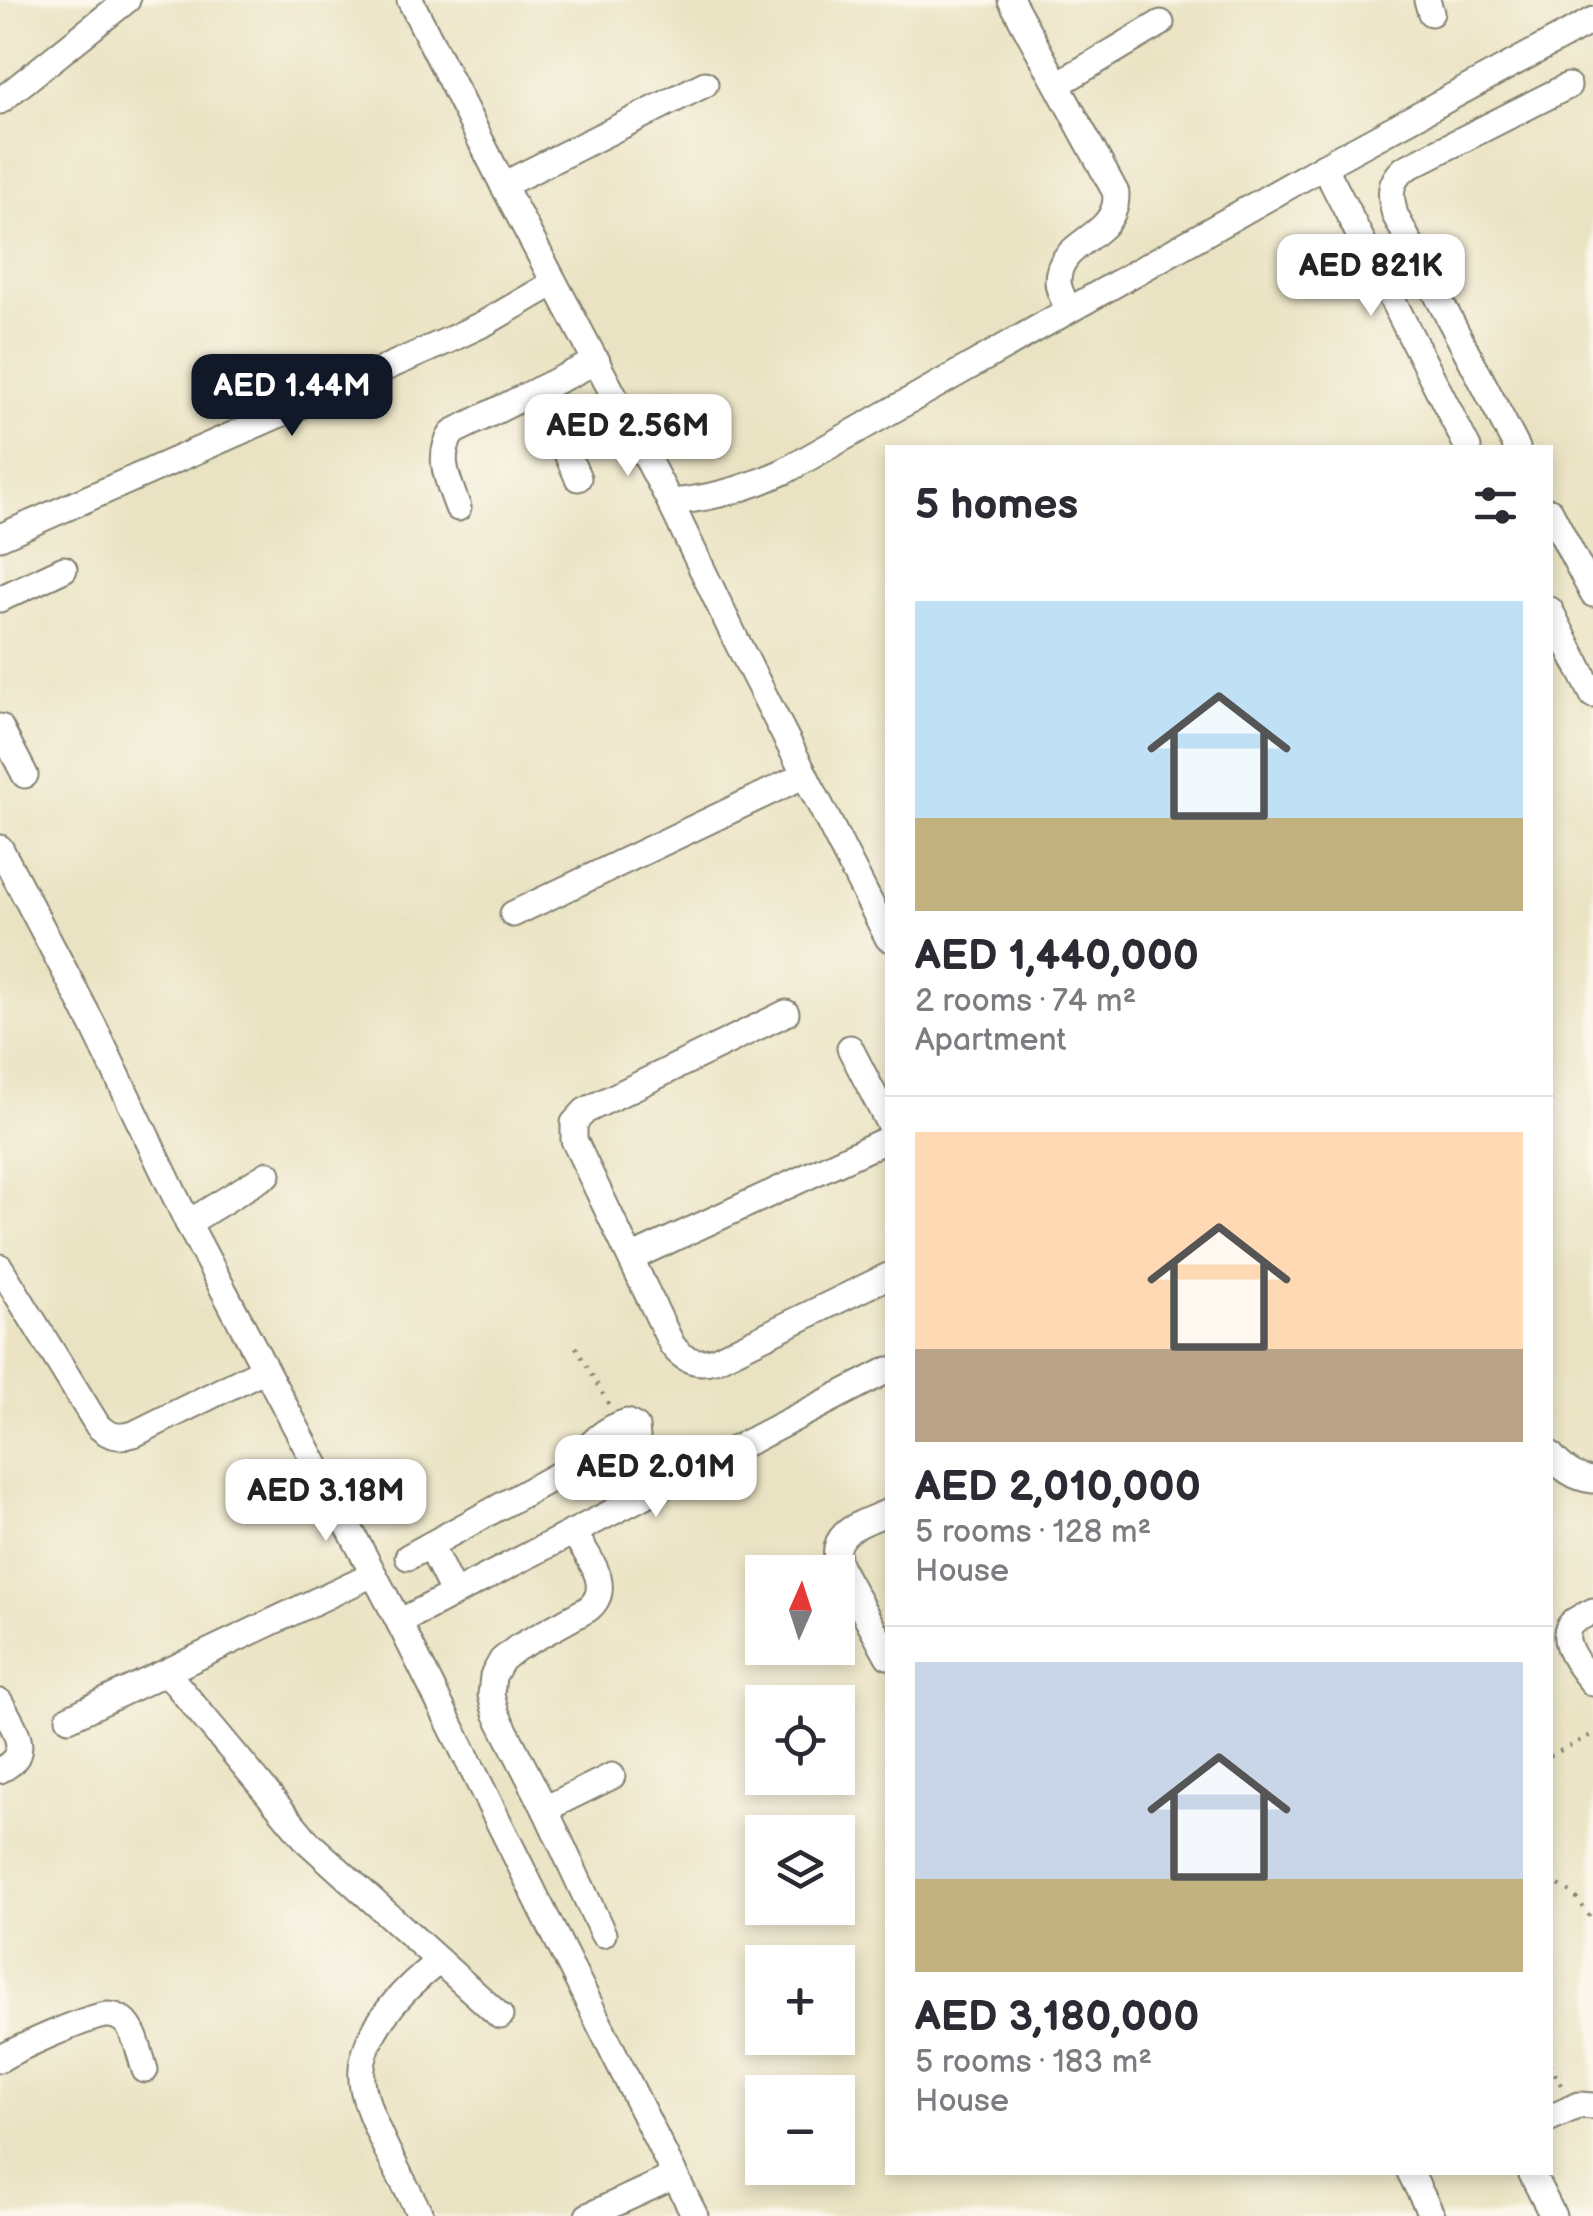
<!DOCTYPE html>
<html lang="en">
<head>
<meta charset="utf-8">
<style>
	body { margin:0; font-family:"Balsamiq Sans",sans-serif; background:#f2f2f3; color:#2b2b33; height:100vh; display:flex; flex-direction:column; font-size:38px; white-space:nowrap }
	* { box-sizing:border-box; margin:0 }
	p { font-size:32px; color:#7c7c81 }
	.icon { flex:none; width:55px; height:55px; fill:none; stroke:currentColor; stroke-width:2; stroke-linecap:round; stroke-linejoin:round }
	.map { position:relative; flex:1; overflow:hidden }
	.details { position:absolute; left:885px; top:445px; width:668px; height:1730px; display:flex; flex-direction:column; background:#fff; border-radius:0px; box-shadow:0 5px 15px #0003 }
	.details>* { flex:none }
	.needle { width:65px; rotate:3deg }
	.tools { position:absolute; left:745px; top:1555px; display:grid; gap:20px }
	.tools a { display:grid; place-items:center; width:110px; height:110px; border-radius:0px; background:#fff; box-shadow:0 5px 15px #0003; font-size:50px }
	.price { position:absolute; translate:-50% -85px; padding:0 22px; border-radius:20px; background:#fff; color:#222; font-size:32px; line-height:65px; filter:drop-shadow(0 2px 5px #0008) }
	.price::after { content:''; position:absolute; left:50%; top:60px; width:30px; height:22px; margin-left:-15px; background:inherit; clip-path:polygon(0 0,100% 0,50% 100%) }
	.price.selected { background:#111827; color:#fff }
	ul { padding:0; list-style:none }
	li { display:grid; align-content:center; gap:20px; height:530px; padding:0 30px }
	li+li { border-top:2px solid #e1e1e2 }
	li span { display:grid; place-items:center; height:310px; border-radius:0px; color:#555 }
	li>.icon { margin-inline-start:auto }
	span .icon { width:180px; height:180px; fill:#fffc; stroke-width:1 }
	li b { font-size:42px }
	h2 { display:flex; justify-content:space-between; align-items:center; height:120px; padding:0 30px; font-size:42px }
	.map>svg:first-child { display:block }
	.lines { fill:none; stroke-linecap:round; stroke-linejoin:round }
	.minor-casing { stroke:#838070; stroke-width:29 }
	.path { stroke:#838070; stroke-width:4; stroke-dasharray:2.5 8; stroke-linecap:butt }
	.minor { stroke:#fff; stroke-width:25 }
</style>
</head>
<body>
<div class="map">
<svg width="1593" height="2216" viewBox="0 0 1593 2216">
	<rect width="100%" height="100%" fill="#fbf7ec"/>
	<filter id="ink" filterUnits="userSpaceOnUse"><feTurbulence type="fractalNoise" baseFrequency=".01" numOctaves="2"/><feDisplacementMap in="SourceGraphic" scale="20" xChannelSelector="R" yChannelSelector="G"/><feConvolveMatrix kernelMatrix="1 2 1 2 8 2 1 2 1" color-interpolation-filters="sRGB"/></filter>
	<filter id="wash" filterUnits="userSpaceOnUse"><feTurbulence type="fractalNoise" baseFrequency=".0048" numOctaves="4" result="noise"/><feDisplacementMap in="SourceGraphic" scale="40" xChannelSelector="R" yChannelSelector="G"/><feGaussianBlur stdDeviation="2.25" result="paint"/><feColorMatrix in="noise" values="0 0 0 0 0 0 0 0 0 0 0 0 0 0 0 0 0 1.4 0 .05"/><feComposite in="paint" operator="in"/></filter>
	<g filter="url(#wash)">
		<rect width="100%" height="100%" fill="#eae3c3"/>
	</g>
	<g filter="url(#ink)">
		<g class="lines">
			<g class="minor-casing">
				<g id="minor">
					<polyline points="410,0 503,185 670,502 736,640 888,938"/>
					<path d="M 1011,0 L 1116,193 C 1116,198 1116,204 1114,209 C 1105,239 1058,244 1058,281 C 1058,291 1065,301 1069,310"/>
					<polyline points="1427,0 1431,13"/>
					<polyline points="1058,84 1161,23"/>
					<polyline points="0,101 127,0"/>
					<polyline points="1324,166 1468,448"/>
					<polyline points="503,185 705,84"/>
					<polyline points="538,390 578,478"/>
					<path d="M 1517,448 L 1395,215 C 1390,196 1388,183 1404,169 L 1568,86"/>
					<path d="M 670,502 C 712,499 748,488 785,471 L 1324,166 L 1593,20"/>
					<path d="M 458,508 C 449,482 435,457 453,432 L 597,361"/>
					<polyline points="1550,511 1593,594"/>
					<polyline points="0,537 449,340 485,323 554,283"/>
					<polyline points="0,599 64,569"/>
					<polyline points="1550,610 1593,695"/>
					<polyline points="0,727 25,775"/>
					<polyline points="0,848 93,1025 188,1223 399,1622 695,2216"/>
					<polyline points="513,914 805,775"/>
					<path d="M 786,1013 L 585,1111 L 574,1123 L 574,1140 L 672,1345 C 684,1361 697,1365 715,1360 L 888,1276"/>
					<polyline points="850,1048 888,1122"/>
					<polyline points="188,1223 268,1174"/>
					<polyline points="631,1258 888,1139"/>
					<path d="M 0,1267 L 98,1426 C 110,1437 119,1438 134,1434 L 265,1369"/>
					<path d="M 1550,1454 C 1562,1468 1574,1478 1593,1480"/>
					<path d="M 888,1512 C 862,1524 827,1531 839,1566 L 888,1656"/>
					<path d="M 573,1532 C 587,1555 615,1587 588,1609 L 517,1648 L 502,1660 L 493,1676 L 491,1695 L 496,1713 L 545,1809 L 603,1934"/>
					<polyline points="430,1545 454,1594"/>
					<path d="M 408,1557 L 576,1465 C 597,1459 622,1453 637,1438 L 636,1427 L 627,1422 C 603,1429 588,1444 576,1465"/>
					<path d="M 1593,1611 C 1586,1615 1576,1618 1571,1624 C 1557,1641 1582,1670 1593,1683"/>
					<polyline points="399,1622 888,1370"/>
					<polyline points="167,1673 308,1842 500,2016"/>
					<path d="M 0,1702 C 13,1727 35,1753 0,1770"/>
					<polyline points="69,1718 373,1574"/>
					<polyline points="545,1809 612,1776"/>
					<path d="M 0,2059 C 16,2049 92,2014 109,2015 C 114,2015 120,2018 123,2020 C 136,2030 140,2056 145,2070"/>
					<polyline points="1550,2118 1579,2105 1593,2106"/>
					<polyline points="1410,2172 1432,2216"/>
					<polyline points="1531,2172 1553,2216"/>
					<path d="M 421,2216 C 403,2180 371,2126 363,2088 C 353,2038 403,1989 439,1961"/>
					<polyline points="588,2216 675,2176"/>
				</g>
			</g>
			<g class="path">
				<polyline points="576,1347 610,1407"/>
				<polyline points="1550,1756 1593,1734"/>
				<polyline points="1550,1880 1574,1894 1593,1921"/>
				<polyline points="1550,2064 1563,2089"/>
			</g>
			<use href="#minor" class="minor"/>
		</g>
	</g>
</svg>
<div class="tools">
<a><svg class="needle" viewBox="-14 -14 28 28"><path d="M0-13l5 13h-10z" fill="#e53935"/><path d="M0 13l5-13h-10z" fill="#7c7c81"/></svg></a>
<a><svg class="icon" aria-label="locate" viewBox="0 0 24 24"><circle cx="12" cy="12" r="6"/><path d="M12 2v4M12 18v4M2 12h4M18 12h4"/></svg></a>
<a><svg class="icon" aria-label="layers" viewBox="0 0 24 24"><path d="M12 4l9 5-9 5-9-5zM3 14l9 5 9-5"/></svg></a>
<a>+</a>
<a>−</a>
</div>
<b class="price" style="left:1371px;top:319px">AED 821K</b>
<b class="price selected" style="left:292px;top:439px">AED 1.44M</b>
<b class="price" style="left:628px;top:479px">AED 2.56M</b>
<b class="price" style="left:656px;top:1520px">AED 2.01M</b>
<b class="price" style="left:326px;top:1544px">AED 3.18M</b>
<section class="details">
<h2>5 homes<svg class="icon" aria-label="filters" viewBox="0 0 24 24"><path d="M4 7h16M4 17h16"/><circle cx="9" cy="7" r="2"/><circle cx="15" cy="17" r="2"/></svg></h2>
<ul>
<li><span style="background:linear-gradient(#bfe0f5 70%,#c2b280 0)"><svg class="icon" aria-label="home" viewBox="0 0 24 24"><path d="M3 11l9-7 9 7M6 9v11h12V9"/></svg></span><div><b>AED 1,440,000</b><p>2 rooms · 74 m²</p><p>Apartment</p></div></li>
<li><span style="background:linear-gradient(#ffd9b3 70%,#b9a48a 0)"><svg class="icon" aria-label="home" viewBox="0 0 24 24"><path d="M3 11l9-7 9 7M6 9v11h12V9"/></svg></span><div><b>AED 2,010,000</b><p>5 rooms · 128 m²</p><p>House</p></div></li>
<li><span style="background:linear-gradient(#c9d6e8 70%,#c2b280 0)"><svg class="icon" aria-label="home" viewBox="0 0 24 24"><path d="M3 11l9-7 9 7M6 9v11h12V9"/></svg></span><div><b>AED 3,180,000</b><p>5 rooms · 183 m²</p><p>House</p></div></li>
</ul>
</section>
</div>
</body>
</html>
